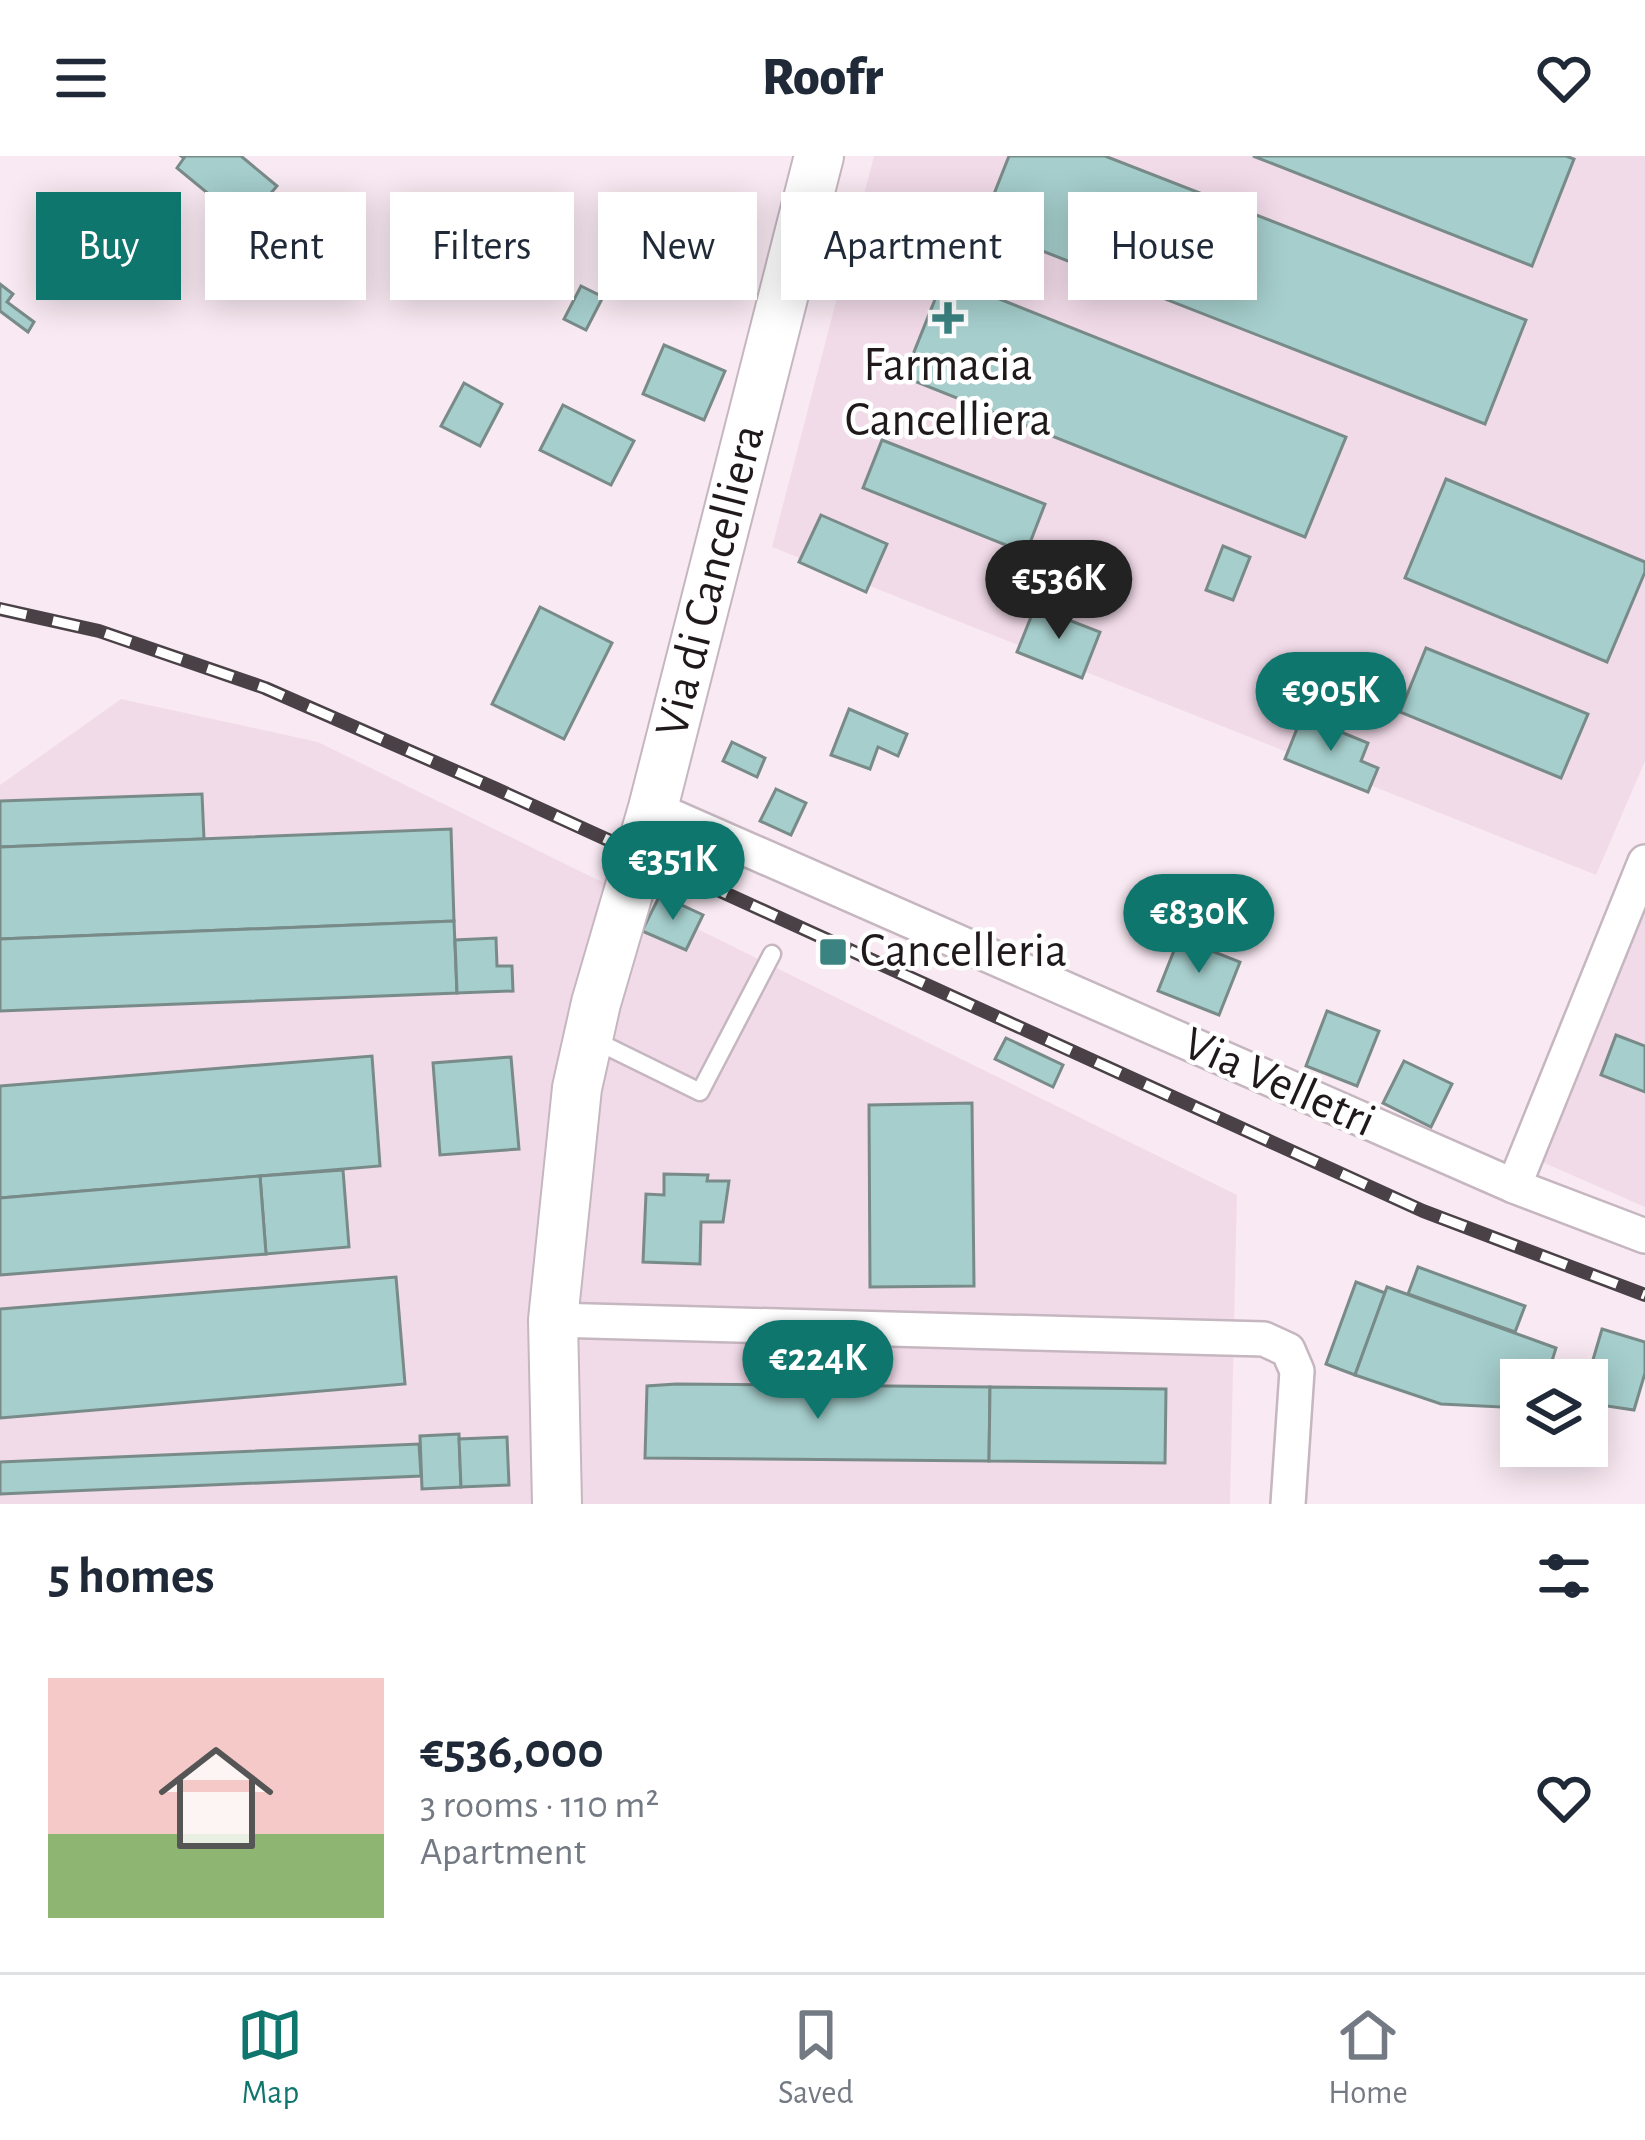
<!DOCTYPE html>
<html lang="en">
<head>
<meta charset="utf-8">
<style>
	body { margin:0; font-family:"Alegreya Sans",sans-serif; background:#f2f2f3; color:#1f2937; height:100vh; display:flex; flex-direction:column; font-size:45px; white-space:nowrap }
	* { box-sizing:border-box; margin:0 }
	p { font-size:39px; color:#747a83 }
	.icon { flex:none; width:66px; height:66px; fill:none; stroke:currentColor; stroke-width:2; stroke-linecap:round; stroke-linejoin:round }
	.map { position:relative; height:1348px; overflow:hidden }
	.panel { display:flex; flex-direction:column; background:#fff; flex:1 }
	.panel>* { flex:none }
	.top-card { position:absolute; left:36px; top:36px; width:1575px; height:108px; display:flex; gap:24px }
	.tools { position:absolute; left:1500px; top:1203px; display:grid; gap:24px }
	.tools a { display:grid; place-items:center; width:108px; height:108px; border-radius:0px; background:#fff; box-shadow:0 6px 30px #0003; font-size:60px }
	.price { position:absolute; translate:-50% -102px; padding:0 27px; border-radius:42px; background:#0f766e; color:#fff; font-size:39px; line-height:78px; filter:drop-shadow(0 3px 6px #0008) }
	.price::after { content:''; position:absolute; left:50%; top:72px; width:36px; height:27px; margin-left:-18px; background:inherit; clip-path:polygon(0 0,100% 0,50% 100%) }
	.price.current { background:#222; color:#fff }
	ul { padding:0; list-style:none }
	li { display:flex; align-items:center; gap:36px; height:300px; padding:0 48px }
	li span { display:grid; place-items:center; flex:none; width:336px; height:240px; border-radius:0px; color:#555 }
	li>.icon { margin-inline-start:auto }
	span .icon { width:144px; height:144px; fill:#fffc; stroke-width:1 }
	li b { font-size:51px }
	h2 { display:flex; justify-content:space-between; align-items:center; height:144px; padding:0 48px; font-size:51px }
	.tag { padding:0 42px; border-radius:0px; background:#fff; box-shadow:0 6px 30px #0003; font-size:42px; line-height:108px }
	.tag.current { background:#0f766e; color:#fff }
	header { display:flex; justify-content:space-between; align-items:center; height:156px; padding:0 48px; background:#fff; font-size:54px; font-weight:800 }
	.dock { display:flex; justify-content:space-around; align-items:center; height:168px; border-top:3px solid #e0e1e3; background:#fff; font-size:33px; color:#747a83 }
	.dock a { display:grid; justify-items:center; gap:6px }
	.dock .current { color:#0f766e }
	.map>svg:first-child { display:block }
	.built { fill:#f2dbe9 }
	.building { fill:#a5cecc; stroke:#798b89; stroke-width:3 }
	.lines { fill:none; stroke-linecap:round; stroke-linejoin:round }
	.lane-casing { stroke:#c5b6bf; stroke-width:21 }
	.street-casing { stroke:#c5b6bf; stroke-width:38 }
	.secondary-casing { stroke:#c5b6bf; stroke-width:52 }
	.lane { stroke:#fff; stroke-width:16 }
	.street { stroke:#fff; stroke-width:33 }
	.secondary { stroke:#fff; stroke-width:48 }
	.rail-casing { stroke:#494145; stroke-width:14 }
	.rail { stroke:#fff; stroke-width:9; stroke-dasharray:27; stroke-linecap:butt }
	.poi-dot { fill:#3b8380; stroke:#fff; stroke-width:4.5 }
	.labels { text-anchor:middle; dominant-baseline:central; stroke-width:9; stroke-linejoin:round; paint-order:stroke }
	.poi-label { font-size:48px; fill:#1f191c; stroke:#fff }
	.street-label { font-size:48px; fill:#1f191c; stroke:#fff }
</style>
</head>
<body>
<header><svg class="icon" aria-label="menu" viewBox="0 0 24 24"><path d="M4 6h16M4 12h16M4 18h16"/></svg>Roofr<svg class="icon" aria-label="heart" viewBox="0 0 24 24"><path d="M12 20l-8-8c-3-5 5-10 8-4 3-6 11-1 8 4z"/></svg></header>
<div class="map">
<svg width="1645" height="1348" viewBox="0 0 1645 1348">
	<rect width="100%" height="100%" fill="#f9e9f2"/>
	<g class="built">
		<polygon points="874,0 1645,0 1645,605 1596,719 772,391"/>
		<polygon points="121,543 318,586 1237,1039 1230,1348 0,1348 0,629"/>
		<polygon points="1645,741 1645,1051 1535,1003"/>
	</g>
	<g class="building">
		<polygon points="181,0 241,0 277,30 245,68 177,12 184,2"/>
		<polygon points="1009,0 1105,0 1526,164 1485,268 981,71"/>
		<polygon points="1253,0 1566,0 1574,3 1532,110"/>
		<polygon points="652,51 721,80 707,113 699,110 691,129 630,104"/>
		<polygon points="944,121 1346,281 1305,381 904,221"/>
		<polygon points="0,128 13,138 7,146 34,166 28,176 0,155"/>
		<polygon points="581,130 603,141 586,174 564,163"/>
		<polygon points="664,189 725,215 704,264 643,238"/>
		<polygon points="464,227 502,248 480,290 441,270"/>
		<polygon points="563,249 634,285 611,329 540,294"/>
		<polygon points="882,284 1045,348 1026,397 863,332"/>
		<polygon points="1446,323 1645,406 1645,416 1607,506 1405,422"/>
		<polygon points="821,359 887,388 866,436 799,406"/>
		<polygon points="1223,390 1250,401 1233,444 1206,434"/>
		<polygon points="540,451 612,487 564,583 492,548"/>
		<polygon points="1035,451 1100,476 1082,522 1017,496"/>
		<polygon points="1426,492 1588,558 1561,622 1400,556"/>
		<polygon points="849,553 907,578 898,600 878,591 870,613 831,599"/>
		<polygon points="1302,560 1368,587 1361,605 1378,612 1368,636 1285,603"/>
		<polygon points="732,586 765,602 757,621 723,605"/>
		<polygon points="776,633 806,647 791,679 760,665"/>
		<polygon points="202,638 204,683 0,691 0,645"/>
		<polygon points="451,673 454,765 0,783 0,691"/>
		<polygon points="660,739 703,759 686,794 642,775"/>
		<polygon points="454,765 457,837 0,855 0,783"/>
		<polygon points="496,782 497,810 512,810 513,835 457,837 455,784"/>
		<polygon points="1179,782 1240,806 1219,859 1158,835"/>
		<polygon points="1327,855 1379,875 1357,930 1306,910"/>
		<polygon points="1616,879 1645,890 1645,936 1601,919"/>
		<polygon points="1006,882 1063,909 1053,931 995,903"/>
		<polygon points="372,900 380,1010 0,1042 0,930"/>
		<polygon points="511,901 519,993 440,999 433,907"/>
		<polygon points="1404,905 1452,928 1431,971 1383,947"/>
		<polygon points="972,947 974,1130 870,1131 869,949"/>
		<polygon points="343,1014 349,1091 266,1098 260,1020"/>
		<polygon points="664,1018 708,1019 707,1025 729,1025 723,1066 701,1066 700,1108 643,1106 646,1038 664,1039"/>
		<polygon points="260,1020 266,1098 0,1119 0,1042"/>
		<polygon points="1418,1111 1525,1150 1515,1176 1408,1138"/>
		<polygon points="396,1121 405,1228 0,1262 0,1153"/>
		<polygon points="1356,1126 1385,1137 1355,1219 1326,1208"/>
		<polygon points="1387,1131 1556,1192 1546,1224 1521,1224 1521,1252 1441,1248 1355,1219"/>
		<polygon points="1602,1173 1645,1186 1645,1217 1634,1254 1587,1247 1587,1224"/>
		<polygon points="676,1228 990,1231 989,1305 645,1302 647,1230"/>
		<polygon points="990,1231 1166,1233 1165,1307 989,1305"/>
		<polygon points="459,1278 461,1331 422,1333 420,1280"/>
		<polygon points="507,1281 509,1329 461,1331 459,1283"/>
		<polygon points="419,1288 421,1320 0,1338 0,1306"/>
	</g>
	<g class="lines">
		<g class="lane-casing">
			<polyline id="lane" points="594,884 700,936 772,798"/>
		</g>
		<g class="street-casing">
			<g id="street">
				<polyline points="653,652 1514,1030 1645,1080"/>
				<polyline points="1514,1030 1645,706"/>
				<polyline points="553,1164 1264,1183 1288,1194 1297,1215 1288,1348"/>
			</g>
		</g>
		<g class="secondary-casing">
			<g id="secondary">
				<path id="s1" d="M 557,1348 L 553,1164 L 577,932 L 596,847 L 653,652 L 819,0"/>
			</g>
		</g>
		<use href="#lane" class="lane"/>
		<use href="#street" class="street"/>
		<use href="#secondary" class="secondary"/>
		<g class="rail-casing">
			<polyline id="rail" points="0,453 99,475 265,532 494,632 1423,1055 1645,1139"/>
		</g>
		<use href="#rail" class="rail"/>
	</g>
	<g class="poi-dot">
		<path d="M942 144h12v12h12v12h-12v12h-12v-12h-12v-12h12z"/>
		<rect x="818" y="781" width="30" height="30" rx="6"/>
	</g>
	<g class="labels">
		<g class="poi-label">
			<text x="948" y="210">Farmacia<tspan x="948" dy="55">Cancelliera</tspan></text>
			<text x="860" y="796" text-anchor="start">Cancelleria</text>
		</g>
		<g class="street-label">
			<text stroke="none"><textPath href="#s1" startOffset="942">Via di Cancelliera</textPath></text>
			<text transform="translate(1279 927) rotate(24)">Via Velletri</text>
		</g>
	</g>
</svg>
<div class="tools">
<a><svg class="icon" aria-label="layers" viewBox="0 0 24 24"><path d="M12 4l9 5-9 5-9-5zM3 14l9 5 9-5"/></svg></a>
</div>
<b class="price current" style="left:1059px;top:486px">€536K</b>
<b class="price" style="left:1331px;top:598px">€905K</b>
<b class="price" style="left:673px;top:767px">€351K</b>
<b class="price" style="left:1199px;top:820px">€830K</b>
<b class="price" style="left:818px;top:1266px">€224K</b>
<div class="top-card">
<a class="tag current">Buy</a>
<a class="tag">Rent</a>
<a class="tag">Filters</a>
<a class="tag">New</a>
<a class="tag">Apartment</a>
<a class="tag">House</a>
</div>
</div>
<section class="panel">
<h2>5 homes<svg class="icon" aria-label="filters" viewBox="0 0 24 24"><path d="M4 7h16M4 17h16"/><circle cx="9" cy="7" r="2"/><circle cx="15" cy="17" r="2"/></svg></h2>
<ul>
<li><span style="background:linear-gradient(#f6c9c9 65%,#8fb573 0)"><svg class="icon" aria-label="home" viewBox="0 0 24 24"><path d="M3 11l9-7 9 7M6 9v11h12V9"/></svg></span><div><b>€536,000</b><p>3 rooms · 110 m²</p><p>Apartment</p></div><svg class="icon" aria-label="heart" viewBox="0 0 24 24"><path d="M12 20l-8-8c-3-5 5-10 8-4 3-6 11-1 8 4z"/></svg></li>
</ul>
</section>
<nav class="dock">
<a class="current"><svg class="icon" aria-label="map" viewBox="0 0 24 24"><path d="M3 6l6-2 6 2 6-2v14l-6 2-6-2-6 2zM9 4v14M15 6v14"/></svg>Map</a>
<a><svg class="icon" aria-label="saved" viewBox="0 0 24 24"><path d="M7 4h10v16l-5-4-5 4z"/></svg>Saved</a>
<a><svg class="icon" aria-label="home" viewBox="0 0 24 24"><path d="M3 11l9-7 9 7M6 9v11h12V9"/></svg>Home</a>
</nav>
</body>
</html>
